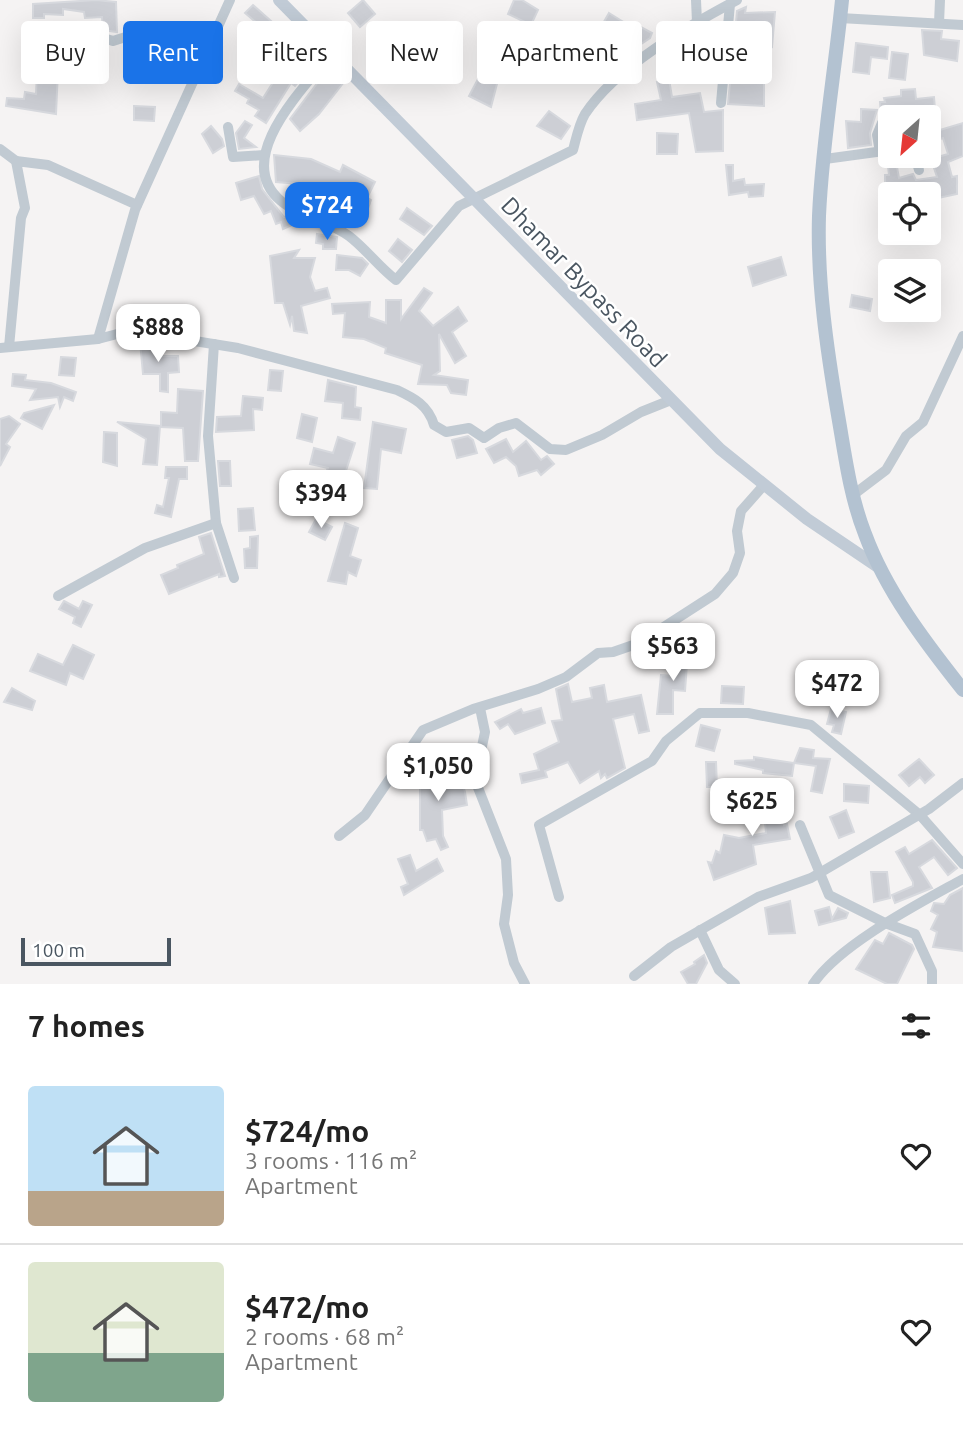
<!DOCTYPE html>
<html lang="en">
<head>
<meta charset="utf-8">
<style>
	body { margin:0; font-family:Ubuntu,sans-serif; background:#f6f6f6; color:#222; height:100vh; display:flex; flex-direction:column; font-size:26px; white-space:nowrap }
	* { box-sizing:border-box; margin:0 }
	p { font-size:23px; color:#767676 }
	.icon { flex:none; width:38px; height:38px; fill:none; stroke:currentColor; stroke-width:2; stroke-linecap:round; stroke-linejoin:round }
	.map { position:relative; height:984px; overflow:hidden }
	.sheet { display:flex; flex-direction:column; background:#fff; flex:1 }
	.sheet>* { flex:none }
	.guide { position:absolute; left:21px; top:21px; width:922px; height:63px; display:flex; gap:14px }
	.needle { width:46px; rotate:207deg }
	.tools { position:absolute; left:878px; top:105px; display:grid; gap:14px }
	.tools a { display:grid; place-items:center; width:63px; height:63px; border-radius:7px; background:#fff; box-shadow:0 7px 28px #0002; font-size:35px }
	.scale { position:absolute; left:21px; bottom:18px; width:150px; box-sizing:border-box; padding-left:7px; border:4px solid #4a5661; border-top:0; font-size:19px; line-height:24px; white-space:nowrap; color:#4a5661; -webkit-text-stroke:5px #fff; paint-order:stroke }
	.price { position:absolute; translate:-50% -60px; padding:0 16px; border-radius:14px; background:#fff; color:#222; font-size:23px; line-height:46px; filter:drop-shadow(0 2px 4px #0008) }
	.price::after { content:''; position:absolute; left:50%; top:42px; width:21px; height:16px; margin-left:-10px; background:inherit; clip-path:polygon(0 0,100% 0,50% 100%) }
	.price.current { background:#1a73e8; color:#fff }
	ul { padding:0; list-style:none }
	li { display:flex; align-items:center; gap:21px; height:175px; padding:0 28px }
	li+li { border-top:2px solid #e0e0e0 }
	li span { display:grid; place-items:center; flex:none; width:196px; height:140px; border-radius:7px; color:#555 }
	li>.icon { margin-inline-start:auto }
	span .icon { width:84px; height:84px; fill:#fffc; stroke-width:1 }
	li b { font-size:30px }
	h2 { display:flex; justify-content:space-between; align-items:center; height:84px; padding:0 28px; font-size:30px }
	.tag { padding:0 24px; border-radius:7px; background:#fff; box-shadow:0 7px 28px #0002; font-size:24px; line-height:63px }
	.tag.current { background:#1a73e8; color:#fff }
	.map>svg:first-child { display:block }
	.building { fill:#cdcfd5; stroke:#d7d9de; stroke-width:2 }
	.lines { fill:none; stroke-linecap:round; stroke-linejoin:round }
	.street { stroke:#c1cad2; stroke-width:10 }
	.secondary { stroke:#c1cbd6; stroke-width:12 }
	.primary { stroke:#b3c2d1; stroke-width:14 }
	.labels { text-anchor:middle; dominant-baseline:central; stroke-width:5; stroke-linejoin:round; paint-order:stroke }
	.street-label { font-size:24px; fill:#4a5661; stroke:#fff }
</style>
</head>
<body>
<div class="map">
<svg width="963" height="984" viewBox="0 0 963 984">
	<rect width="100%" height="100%" fill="#f5f3f3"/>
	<g class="building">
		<polygon points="96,0 116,2 117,32 103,30 102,17 85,18 84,12 63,9 63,15 44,14 44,18 33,18 33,4"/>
		<polygon points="363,0 375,14 360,27 348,13"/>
		<polygon points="514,0 522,0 538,10 531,25 508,14"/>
		<polygon points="253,5 289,37 286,40 296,44 291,52 245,13"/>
		<polygon points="746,7 745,13 775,12 772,47 745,42 745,47 734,47 737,11"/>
		<polygon points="609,13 638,31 641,27 652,33 650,38 638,46 630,42 626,50 614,43 618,35 601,27"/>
		<polygon points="581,23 596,28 585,56 570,49"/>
		<polygon points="922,30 942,31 941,39 959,41 957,61 924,55"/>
		<polygon points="60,33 101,45 99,53 89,51 86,68 77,66 79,53 59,49 56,114 6,106 7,98 24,99 25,92 36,94 37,71 48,71 49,48 43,48 44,34"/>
		<polygon points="532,34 569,53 558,73 542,64 540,67 533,64 536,58 524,52"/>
		<polygon points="132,43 152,44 150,63 142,62 139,80 131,79"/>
		<polygon points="856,43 888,47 887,59 871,57 869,74 853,72"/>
		<polygon points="892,52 908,54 905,80 889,78"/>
		<polygon points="292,53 312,66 295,86 291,83 266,123 255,116 259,110 247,103 249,99 235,91 239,84 263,98"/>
		<polygon points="707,55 709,74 685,76 685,67 690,66 689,57"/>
		<polygon points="328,69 344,82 319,114 300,131 290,119"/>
		<polygon points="731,72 742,73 742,82 764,82 764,106 728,104"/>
		<polygon points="479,77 498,80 491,107 469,96"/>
		<polygon points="669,79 672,97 700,93 704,112 723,110 723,151 696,152 689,113 637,120 635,104 661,100 657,82"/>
		<polygon points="915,89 916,99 934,97 935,109 881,114 880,102 885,102 884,98 901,96 901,90"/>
		<polygon points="134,106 155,107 154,121 134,120"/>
		<polygon points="861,109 877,110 870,133 871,145 848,148 846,121 861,122"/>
		<polygon points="549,111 570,126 561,139 537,126"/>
		<polygon points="936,117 940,130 963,123 963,156 948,162 952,177 957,176 957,194 929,200 929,194 923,194 922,188 903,193 901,185 885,186 885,175 889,175 887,158 895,156 899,178 913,174 916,180 937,177 931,159 948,154 943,138 929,143 929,119"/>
		<polygon points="245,121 252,125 244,138 256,147 239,149 236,133"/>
		<polygon points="211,126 222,139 224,146 213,153 202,134"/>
		<polygon points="657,133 678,134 677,154 657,154"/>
		<polygon points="274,155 311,159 340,172 343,165 375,182 367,198 371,200 366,214 351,209 355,196 338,186 327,207 313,200 318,191 299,190 312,185 276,182"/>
		<polygon points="726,165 733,165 733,181 744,179 745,185 764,184 763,196 749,197 748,192 729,195"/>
		<polygon points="259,176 262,189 284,217 288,216 292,225 283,229 281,222 276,224 271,211 264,214 254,196 241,200 236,183"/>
		<polygon points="407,208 432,226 424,235 400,219"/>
		<polygon points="317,234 337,237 336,249 323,249 323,244 316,243"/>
		<polygon points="398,239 412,250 402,262 389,251"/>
		<polygon points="299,250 294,258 315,258 310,277 315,291 327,288 330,298 301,306 307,333 294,331 292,316 290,325 283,303 275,303 270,256"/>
		<polygon points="337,255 362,258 368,264 360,276 349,270 336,270"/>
		<polygon points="781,257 786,275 753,286 748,267"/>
		<polygon points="424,288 432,293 419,311 433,326 458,307 467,321 452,332 466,356 455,363 439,334 440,371 434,375 468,380 466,395 451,393 447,385 418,384 422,365 385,353 386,348 364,339 343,337 345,313 333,314 332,304 370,302 369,317 386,323 386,300 401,300 401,319"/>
		<polygon points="852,295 872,299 870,311 850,307"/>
		<polygon points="140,341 156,342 156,356 178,356 179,372 168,373 168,392 160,391 160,374 143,374"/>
		<polygon points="61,357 76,358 74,376 59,375"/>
		<polygon points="270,370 283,371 281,391 268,390"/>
		<polygon points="13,374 26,375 25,380 51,383 76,392 73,401 64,397 60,407 58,397 30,400 36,389 12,386"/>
		<polygon points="328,380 356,387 355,407 361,408 360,420 342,418 343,403 325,401"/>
		<polygon points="178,389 203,391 198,461 185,461 183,428 161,427 161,412 177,413"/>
		<polygon points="243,396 263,398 262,410 253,409 254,430 216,432 217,417 241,416"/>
		<polygon points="54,405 42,429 21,418 24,413"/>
		<polygon points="302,414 317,418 312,442 297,438"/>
		<polygon points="9,416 20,424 6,444 10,447 0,466 0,419"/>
		<polygon points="117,422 160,426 157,465 143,464 146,439"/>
		<polygon points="373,422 406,429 401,453 381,449 377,489 364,488"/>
		<polygon points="104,432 117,433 117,466 103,462"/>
		<polygon points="468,436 473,440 477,453 457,458 452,440"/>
		<polygon points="338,437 355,443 344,477 346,485 322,482 328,468 310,464 314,448 333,453"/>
		<polygon points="506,439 513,452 526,441 541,460 547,456 554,464 541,475 537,470 519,476 516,466 506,457 494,463 486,449"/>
		<polygon points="218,461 230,461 231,486 220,486"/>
		<polygon points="166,467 187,467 187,479 179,479 171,517 155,513 157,505 163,507 169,478 165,478"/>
		<polygon points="312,484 333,490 329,502 309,495"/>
		<polygon points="253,508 255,530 239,531 238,509"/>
		<polygon points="316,519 332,527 325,540 309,532"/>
		<polygon points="345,523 358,528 350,556 361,560 356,576 348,572 346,584 328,581"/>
		<polygon points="211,533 225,576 219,577 219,574 169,594 161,575 178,568 177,565 204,554 199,537"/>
		<polygon points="258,536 257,568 245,568 244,549 250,548 250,537"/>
		<polygon points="64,601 79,609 83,601 92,605 81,627 73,623 75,617 59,609"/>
		<polygon points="73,645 94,655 83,679 70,673 66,685 30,671 38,654 63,665"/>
		<polygon points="676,648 688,650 685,691 673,690 673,714 657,714 661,675 674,676"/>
		<polygon points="805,683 835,689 832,703 802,697"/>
		<polygon points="568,684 572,702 592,698 590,688 604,685 607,702 641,695 649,731 639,733 634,714 613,719 625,768 607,778 605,774 601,778 599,771 580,783 568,762 545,771 547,777 522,783 520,774 539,770 534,754 559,742 552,721 562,720 556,689"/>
		<polygon points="722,686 744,687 743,704 721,703"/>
		<polygon points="12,688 35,701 32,710 4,702"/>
		<polygon points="541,708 545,723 515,734 508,724 500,729 495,722 521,709 523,713"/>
		<polygon points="831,709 846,712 841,734 832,732 834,725 827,724"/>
		<polygon points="701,725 720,730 714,751 696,746"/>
		<polygon points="800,748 814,750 813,758 830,759 822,793 811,791 816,766 794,763"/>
		<polygon points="754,757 794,763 792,776 763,773 763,770 735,764 735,761 754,760"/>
		<polygon points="919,759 934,775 925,783 920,777 909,786 899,775"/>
		<polygon points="706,762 716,762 717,787 707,787"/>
		<polygon points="420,768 435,768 435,780 460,775 465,792 467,805 442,810 443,836 448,847 441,850 436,839 427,841 423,830 420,830"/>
		<polygon points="844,784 869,786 868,803 844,801"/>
		<polygon points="762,790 787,792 784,825 787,824 790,839 753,845 756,864 714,880 708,862 712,863 716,851 720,853 724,835 739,838 766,833"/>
		<polygon points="846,810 854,832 839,838 830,817"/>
		<polygon points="932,840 957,868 948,875 934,857 919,867 932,888 895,903 892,895 913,886 913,882 896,852 905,847 909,854"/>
		<polygon points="410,855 416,871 437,859 443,871 404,895 401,887 408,884 398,859"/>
		<polygon points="871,872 887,872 890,898 874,902"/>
		<polygon points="963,888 963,951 933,947 937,932 931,929 938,915 931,911 934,903 944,904 950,895"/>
		<polygon points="790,901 795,933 769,934 765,908"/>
		<polygon points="829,907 832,919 838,908 848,913 846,918 819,925 815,911"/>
		<polygon points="889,933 912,945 914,949 897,984 887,984 856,969 875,940 883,944"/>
		<polygon points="704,955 707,963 696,984 688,984 681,972 695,964 694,962"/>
	</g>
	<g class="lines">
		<g class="street">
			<polyline points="696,0 697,22"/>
			<polyline points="840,18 963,25"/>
			<polyline points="939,23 940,0"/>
			<polyline points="97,36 113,41 135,34 212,40"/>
			<path d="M 331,54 C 304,88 231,159 281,201 C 300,217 329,221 349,236 C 366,249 379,267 396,280 L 459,206 L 573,150 C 576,139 579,124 585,114 C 616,67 688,26 737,0"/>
			<polyline points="721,103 730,4"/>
			<polyline points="228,127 233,157 264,155"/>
			<polyline points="0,149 16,161"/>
			<polyline points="880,152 877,135 882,123 891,123"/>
			<polyline points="915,156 919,170"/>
			<polyline points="825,159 891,150"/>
			<polyline points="98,339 135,210 230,0"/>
			<polyline points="214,344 208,436 216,523 234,578"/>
			<polyline points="9,347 21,218 25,208 16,161 48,165 137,205"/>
			<path d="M 0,348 L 98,339 L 121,333 L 151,334 L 238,348 L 397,390 C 414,398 428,405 434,425 L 446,432 L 469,428 L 484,438 L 499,428 L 516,423 L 550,449 L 566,450 L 602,435 L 641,412 L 671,400"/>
			<polyline points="853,495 886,470 906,436 923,422 963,336"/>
			<polyline points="58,596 145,548 216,523"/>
			<polyline points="480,708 485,732 475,780 506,859 508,895 504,924 514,963 525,984"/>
			<polyline points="800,825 829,895 885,923 915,934 932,971 932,984"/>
			<polyline points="339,836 365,815 423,730 473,709 538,689 566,677 598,653 613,652 639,643 715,594 733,573 740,553 737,531 741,511 764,485"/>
			<polyline points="559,897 539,825 652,761 666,741 700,713 748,713 811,725 920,815 963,864"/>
			<polyline points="700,930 719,970 735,984"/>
			<polyline points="634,976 671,947 758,897 811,878 929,809 963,783"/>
			<path d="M 813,984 C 840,944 920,903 963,879"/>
		</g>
		<polyline class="secondary" points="279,0 720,449 807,519 881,569"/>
		<path class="primary" d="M 842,0 C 835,71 822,144 819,216 C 817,282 827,350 838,415 C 845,455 850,496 865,534 C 886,591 925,642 963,690"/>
	</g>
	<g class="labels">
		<g class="street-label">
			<text transform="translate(584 282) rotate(46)">Dhamar Bypass Road</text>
		</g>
	</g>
</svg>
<div class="tools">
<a><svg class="needle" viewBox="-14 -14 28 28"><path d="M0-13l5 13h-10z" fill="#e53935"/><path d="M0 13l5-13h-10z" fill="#767676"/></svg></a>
<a><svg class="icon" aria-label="locate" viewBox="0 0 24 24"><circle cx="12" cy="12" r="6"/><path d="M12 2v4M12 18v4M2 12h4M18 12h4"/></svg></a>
<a><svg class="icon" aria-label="layers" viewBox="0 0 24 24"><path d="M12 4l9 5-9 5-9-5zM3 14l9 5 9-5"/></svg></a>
</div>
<div class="scale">100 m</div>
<b class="price current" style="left:327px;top:242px">$724</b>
<b class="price" style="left:158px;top:364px">$888</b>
<b class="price" style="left:321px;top:530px">$394</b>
<b class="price" style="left:673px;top:683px">$563</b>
<b class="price" style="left:837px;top:720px">$472</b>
<b class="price" style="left:438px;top:803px">$1,050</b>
<b class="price" style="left:752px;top:838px">$625</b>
<div class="guide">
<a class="tag">Buy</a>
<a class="tag current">Rent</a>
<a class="tag">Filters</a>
<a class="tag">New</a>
<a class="tag">Apartment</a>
<a class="tag">House</a>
</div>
</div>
<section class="sheet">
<h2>7 homes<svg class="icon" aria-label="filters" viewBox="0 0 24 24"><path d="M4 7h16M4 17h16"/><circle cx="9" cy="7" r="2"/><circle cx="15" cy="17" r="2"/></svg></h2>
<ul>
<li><span style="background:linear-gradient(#bfe0f5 75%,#b9a48a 0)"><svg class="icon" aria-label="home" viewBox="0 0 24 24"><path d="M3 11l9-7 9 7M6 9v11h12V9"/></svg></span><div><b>$724/mo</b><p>3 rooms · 116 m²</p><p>Apartment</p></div><svg class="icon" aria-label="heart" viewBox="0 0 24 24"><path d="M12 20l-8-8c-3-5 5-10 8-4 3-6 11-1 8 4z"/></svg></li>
<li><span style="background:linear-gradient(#dfe7d0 65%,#7fa58c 0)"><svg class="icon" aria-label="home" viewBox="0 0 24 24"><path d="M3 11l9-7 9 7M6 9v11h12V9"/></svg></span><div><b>$472/mo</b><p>2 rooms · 68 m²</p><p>Apartment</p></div><svg class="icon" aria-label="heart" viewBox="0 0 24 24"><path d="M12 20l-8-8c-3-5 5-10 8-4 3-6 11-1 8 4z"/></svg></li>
</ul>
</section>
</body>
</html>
